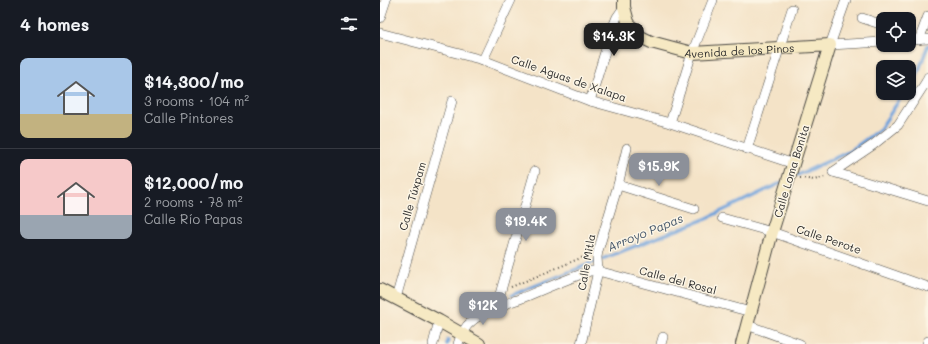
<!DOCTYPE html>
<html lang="en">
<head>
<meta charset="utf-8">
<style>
	body { margin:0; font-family:Mali,sans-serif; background:#20242c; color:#f1f3f6; height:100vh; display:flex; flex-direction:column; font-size:15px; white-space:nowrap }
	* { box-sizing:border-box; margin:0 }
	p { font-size:13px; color:#9ea1a6 }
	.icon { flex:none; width:22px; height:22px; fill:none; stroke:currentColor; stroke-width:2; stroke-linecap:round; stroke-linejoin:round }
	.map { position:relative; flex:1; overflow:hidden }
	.details { display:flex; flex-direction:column; background:#171b24; width:380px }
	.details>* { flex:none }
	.tools { position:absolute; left:496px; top:12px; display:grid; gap:8px }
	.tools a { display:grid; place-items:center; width:40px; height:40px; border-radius:8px; background:#171b24; box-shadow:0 1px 3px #0004; font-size:20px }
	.price { position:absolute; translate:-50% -34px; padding:0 9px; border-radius:8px; background:#8c9099; color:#fff; font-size:13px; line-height:26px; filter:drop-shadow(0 1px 2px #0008) }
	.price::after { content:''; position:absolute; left:50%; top:24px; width:12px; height:9px; margin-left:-6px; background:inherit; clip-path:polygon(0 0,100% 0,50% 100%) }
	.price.current { background:#222; color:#fff }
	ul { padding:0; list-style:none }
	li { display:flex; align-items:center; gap:12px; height:100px; padding:0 20px }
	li+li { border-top:1px solid #363941 }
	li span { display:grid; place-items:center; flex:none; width:112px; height:80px; border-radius:8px; color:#555 }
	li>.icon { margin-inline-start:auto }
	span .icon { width:48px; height:48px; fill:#fffc; stroke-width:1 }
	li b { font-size:17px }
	h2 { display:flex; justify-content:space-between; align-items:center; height:48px; padding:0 20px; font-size:17px }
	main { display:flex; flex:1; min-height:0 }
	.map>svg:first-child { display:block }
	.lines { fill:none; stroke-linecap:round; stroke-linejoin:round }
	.stream { stroke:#6fa2db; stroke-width:3.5 }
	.street-casing { stroke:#494742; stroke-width:10 }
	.secondary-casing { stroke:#494742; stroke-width:14 }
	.path { stroke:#494742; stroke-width:2; stroke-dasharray:1 3; stroke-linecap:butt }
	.street { stroke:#fff; stroke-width:9 }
	.secondary { stroke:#f6e9c3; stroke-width:12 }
	.labels { text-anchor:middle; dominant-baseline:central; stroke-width:3; stroke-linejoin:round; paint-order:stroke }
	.street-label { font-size:11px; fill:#2b2b2b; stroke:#fcf5e5 }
	.water-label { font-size:12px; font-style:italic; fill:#435569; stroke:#fcf5e5 }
</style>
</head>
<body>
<main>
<section class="details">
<h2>4 homes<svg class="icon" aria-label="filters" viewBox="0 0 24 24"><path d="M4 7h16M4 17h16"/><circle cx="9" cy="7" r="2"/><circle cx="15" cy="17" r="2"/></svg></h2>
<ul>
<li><span style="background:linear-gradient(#a9c7e8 70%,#c2b280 0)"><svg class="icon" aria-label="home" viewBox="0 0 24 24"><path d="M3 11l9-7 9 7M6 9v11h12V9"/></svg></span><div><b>$14,300/mo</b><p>3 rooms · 104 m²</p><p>Calle Pintores</p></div></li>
<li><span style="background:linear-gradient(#f6c9c9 70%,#9aa5b1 0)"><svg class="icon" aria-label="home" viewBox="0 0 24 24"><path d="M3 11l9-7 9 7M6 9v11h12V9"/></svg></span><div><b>$12,000/mo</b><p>2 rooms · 78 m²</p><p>Calle Río Papas</p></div></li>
</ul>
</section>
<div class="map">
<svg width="548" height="344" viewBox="0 0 548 344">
	<rect width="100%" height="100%" fill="#fcf5e5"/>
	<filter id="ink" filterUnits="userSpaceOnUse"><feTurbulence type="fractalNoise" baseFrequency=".025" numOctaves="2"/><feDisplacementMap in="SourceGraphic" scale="8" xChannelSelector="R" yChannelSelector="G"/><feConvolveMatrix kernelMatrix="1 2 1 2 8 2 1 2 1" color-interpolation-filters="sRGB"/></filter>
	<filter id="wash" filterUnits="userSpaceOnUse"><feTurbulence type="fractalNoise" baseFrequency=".012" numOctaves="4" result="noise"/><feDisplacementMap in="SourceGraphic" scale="16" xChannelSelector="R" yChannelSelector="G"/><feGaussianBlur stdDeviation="0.9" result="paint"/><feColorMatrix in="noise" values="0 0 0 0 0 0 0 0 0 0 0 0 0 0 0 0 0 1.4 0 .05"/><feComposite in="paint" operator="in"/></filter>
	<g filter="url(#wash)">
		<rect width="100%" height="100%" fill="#f4e3c7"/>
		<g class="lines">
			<g class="stream">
				<polyline points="529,86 538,73 548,45"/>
				<polyline points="418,175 470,151 500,129 524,93"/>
				<polyline points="132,295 204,266 325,219 403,182"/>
				<polyline points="67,344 68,340"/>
			</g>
		</g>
	</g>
	<g filter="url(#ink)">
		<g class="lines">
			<g class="street-casing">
				<g id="street">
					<polyline points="466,0 450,45 503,42"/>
					<polyline points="0,18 6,0"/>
					<polyline points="482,18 503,25"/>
					<polyline points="0,33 103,60 210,101 290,123 414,164"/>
					<polyline points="529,40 548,39"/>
					<polyline points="539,40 548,16"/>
					<polyline points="103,60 131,0"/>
					<polyline points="210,101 232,29 237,17 244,7"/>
					<polyline points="290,123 312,53 333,0"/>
					<polyline points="367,149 412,9"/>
					<polyline points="453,172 493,145 518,125 546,82 548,77"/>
					<polyline points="453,172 548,201"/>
					<polyline points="238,185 314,209"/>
					<polyline points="342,218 392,232 548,287"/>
					<polyline points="16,298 72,101"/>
					<polyline points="116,308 155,171"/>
					<polyline points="367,325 420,344"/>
					<polyline points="53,344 59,321"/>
					<path d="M 78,344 C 81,335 84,327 92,321 C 105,310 126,304 142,298 C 164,289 187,279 210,271 L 218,271 L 371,312"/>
					<polyline points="201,344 218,271 217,257 218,251 238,185 247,148"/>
					<polyline points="281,344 283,337"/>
					<polyline points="547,344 548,341"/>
				</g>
			</g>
			<g class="secondary-casing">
				<g id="secondary">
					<path id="s1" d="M 244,0 L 244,7 L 248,22 L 257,35 L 271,42 L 312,53 L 450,45 L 392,232 L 362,344"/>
					<polyline points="0,290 59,321 99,344"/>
				</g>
			</g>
			<g class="path">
				<polyline points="420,178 422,178 434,180 445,177"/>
				<polyline points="131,287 208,255"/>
			</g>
			<use href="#street" class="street"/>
			<use href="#secondary" class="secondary"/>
		</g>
	</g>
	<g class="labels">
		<g class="street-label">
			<text stroke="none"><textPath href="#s1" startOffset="144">Avenida de los Pinos</textPath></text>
			<text transform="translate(189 78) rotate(19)">Calle Aguas de Xalapa</text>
			<text transform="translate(411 171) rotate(-73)">Calle Loma Bonita</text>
			<text transform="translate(32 196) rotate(-74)">Calle Túxpam</text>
			<text transform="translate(449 239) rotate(19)">Calle Perote</text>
			<text transform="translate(206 262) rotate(-80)">Calle Mitla</text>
			<text transform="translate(298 280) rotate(15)">Calle del Rosal</text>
		</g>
		<g class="water-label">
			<text transform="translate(265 232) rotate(-22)">Arroyo Papas</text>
		</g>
	</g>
</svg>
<div class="tools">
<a><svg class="icon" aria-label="locate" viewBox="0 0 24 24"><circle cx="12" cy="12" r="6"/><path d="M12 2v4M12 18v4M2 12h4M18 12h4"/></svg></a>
<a><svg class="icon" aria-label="layers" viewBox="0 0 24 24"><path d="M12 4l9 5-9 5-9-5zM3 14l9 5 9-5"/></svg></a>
</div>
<b class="price current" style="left:234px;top:57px">$14.3K</b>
<b class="price" style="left:279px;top:187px">$15.9K</b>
<b class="price" style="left:146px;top:242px">$19.4K</b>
<b class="price" style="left:103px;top:326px">$12K</b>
</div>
</main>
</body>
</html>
